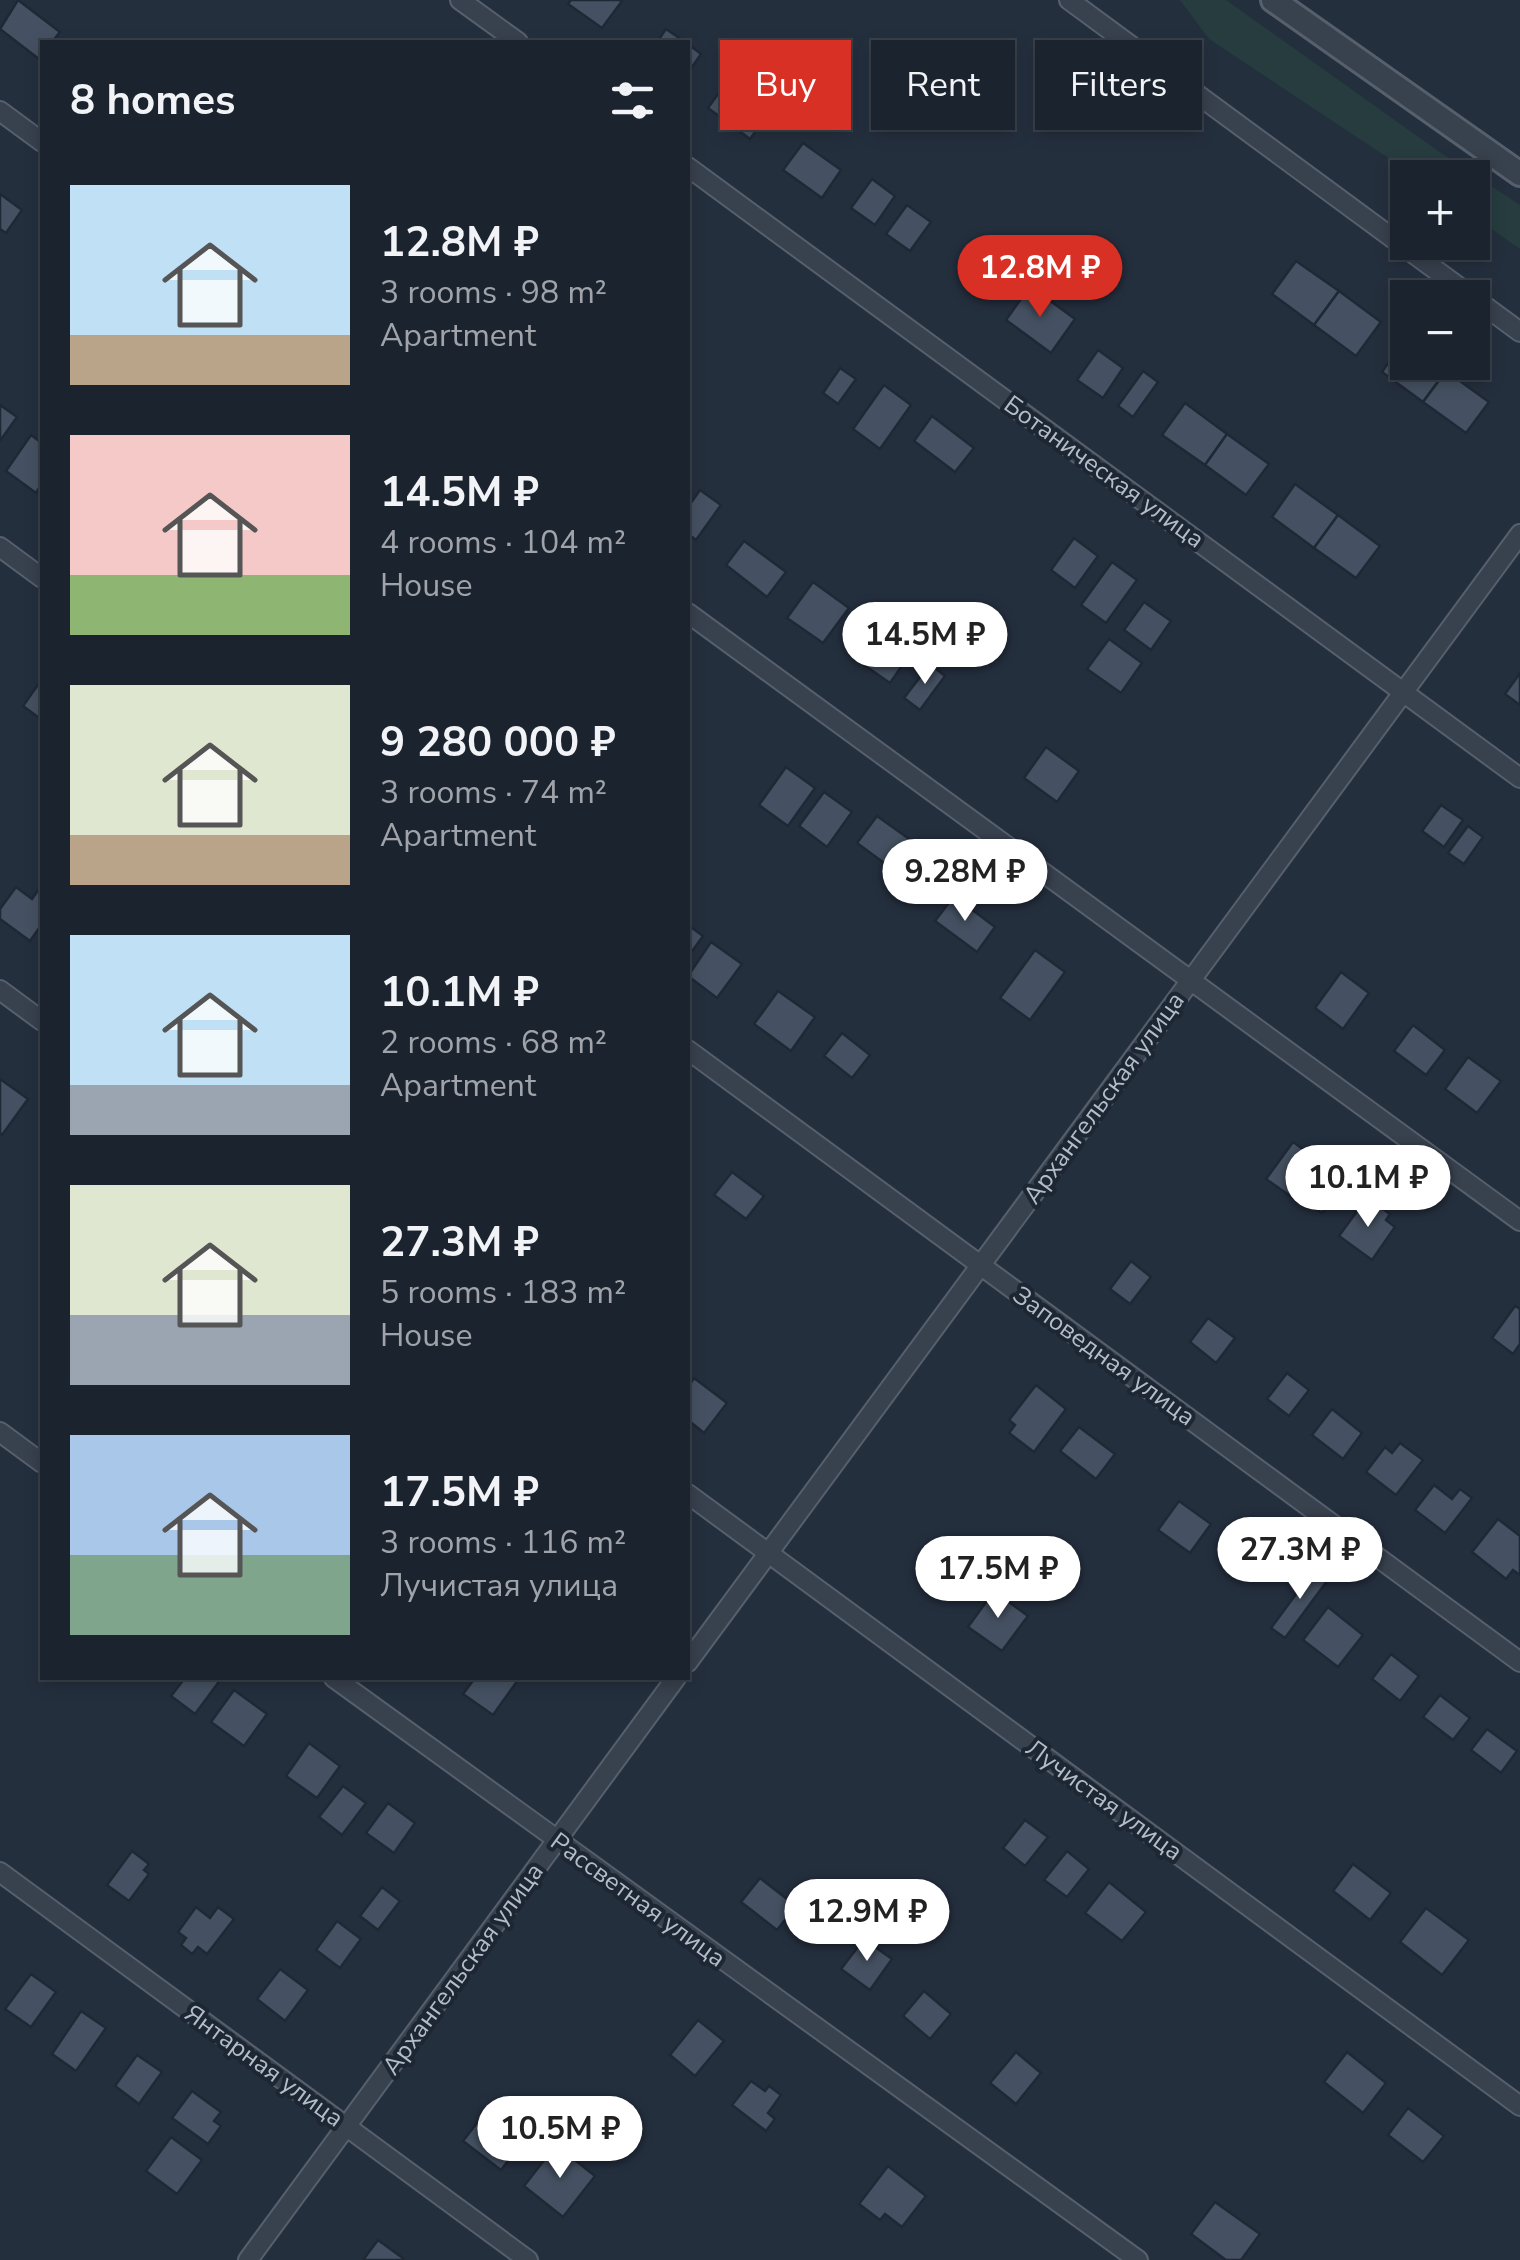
<!DOCTYPE html>
<html lang="en">
<head>
<meta charset="utf-8">
<style>
	body { margin:0; font-family:"Nunito Sans",sans-serif; background:#282f3a; color:#f1f3f6; height:100vh; display:flex; flex-direction:column; font-size:38px; white-space:nowrap }
	* { box-sizing:border-box; margin:0 }
	p { font-size:32px; color:#a0a4aa }
	.icon { flex:none; width:55px; height:55px; fill:none; stroke:currentColor; stroke-width:2; stroke-linecap:round; stroke-linejoin:round }
	.map { position:relative; flex:1; overflow:hidden }
	.sheet { position:absolute; left:40px; top:40px; width:650px; height:1640px; display:flex; flex-direction:column; background:#1b232e; border-radius:0px; box-shadow:0 5px 15px #0003,0 0 0 2px #39404a }
	.sheet>* { flex:none }
	.top-card { position:absolute; left:720px; top:40px; width:650px; height:90px; display:flex; gap:20px }
	.fabs { position:absolute; left:1390px; top:160px; display:grid; gap:20px }
	.fabs a { display:grid; place-items:center; width:100px; height:100px; border-radius:0px; background:#1b232e; box-shadow:0 5px 15px #0003,0 0 0 2px #39404a; font-size:50px }
	.price { position:absolute; translate:-50% -85px; padding:0 22px; border-radius:35px; background:#fff; color:#222; font-size:32px; line-height:65px; filter:drop-shadow(0 2px 5px #0008) }
	.price::after { content:''; position:absolute; left:50%; top:60px; width:30px; height:22px; margin-left:-15px; background:inherit; clip-path:polygon(0 0,100% 0,50% 100%) }
	.price.on { background:#d93025; color:#fff }
	ul { padding:0; list-style:none }
	li { display:flex; align-items:center; gap:30px; height:250px; padding:0 30px }
	li span { display:grid; place-items:center; flex:none; width:280px; height:200px; border-radius:0px; color:#555 }
	li>.icon { margin-inline-start:auto }
	span .icon { width:120px; height:120px; fill:#fffc; stroke-width:1 }
	li b { font-size:42px }
	h2 { display:flex; justify-content:space-between; align-items:center; height:120px; padding:0 30px; font-size:42px }
	.pill { padding:0 35px; border-radius:0px; background:#1b232e; box-shadow:0 5px 15px #0003,0 0 0 2px #39404a; font-size:35px; line-height:90px }
	.pill.on { background:#d93025; color:#fff }
	.map>svg:first-child { display:block }
	.green { fill:#263c3f }
	.building { fill:#455162; stroke:#1f2835; stroke-width:2.5 }
	.lines { fill:none; stroke-linecap:round; stroke-linejoin:round }
	.minor-casing { stroke:#565f6c; stroke-width:22 }
	.tertiary-casing { stroke:#565f6c; stroke-width:28 }
	.minor { stroke:#38414e; stroke-width:18 }
	.tertiary { stroke:#38414e; stroke-width:22 }
	.labels { text-anchor:middle; dominant-baseline:central; stroke-width:8; stroke-linejoin:round; paint-order:stroke }
	.street-label { font-size:25px; fill:#b4bcc9; stroke:#1d2633 }
</style>
</head>
<body>
<div class="map">
<svg width="1520" height="2260" viewBox="0 0 1520 2260">
	<rect width="100%" height="100%" fill="#242f3e"/>
	<polygon class="green" points="1180,0 1226,0 1441,153 1520,205 1520,249 1473,216 1472,178 1417,177 1209,39"/>
	<g class="building">
		<polygon points="18,0 60,32 52,42 42,42 39,59 0,29"/>
		<polygon points="571,0 621,0 622,1 602,28 568,4"/>
		<polygon points="666,29 685,42 657,42"/>
		<polygon points="688,44 701,54 688,73"/>
		<polygon points="728,80 770,111 750,139 708,108"/>
		<polygon points="803,143 841,170 822,198 783,170"/>
		<polygon points="872,179 895,196 875,225 851,208"/>
		<polygon points="0,194 22,210 6,233 0,229"/>
		<polygon points="907,205 931,222 910,251 886,234"/>
		<polygon points="1296,261 1339,291 1314,325 1272,294"/>
		<polygon points="1030,286 1075,319 1051,353 1006,320"/>
		<polygon points="1339,291 1381,322 1356,356 1314,325"/>
		<polygon points="1404,340 1408,343 1408,362 1435,362 1446,371 1423,402 1382,372"/>
		<polygon points="1098,350 1123,368 1103,398 1077,380"/>
		<polygon points="840,368 856,379 838,404 823,393"/>
		<polygon points="1143,371 1158,382 1133,417 1118,406"/>
		<polygon points="1446,371 1489,402 1466,433 1423,402"/>
		<polygon points="884,385 911,405 880,449 853,429"/>
		<polygon points="1185,403 1227,434 1205,465 1162,435"/>
		<polygon points="0,405 17,417 0,441"/>
		<polygon points="932,416 974,448 955,472 914,441"/>
		<polygon points="1227,434 1269,464 1246,495 1205,465"/>
		<polygon points="31,435 42,443 42,483 36,493 6,471"/>
		<polygon points="1295,484 1338,515 1314,548 1272,517"/>
		<polygon points="700,490 721,505 696,540 688,534 688,507"/>
		<polygon points="1338,515 1380,546 1356,578 1314,548"/>
		<polygon points="1074,538 1098,556 1075,588 1051,570"/>
		<polygon points="744,541 786,572 767,597 726,565"/>
		<polygon points="1112,562 1137,580 1106,623 1081,605"/>
		<polygon points="813,582 849,608 823,643 787,618"/>
		<polygon points="1144,602 1171,621 1151,650 1124,630"/>
		<polygon points="888,632 913,650 890,683 864,665"/>
		<polygon points="1109,639 1142,663 1121,693 1087,669"/>
		<polygon points="930,664 945,676 920,710 904,698"/>
		<polygon points="1520,673 1520,705 1505,694"/>
		<polygon points="42,679 42,720 23,706"/>
		<polygon points="1046,747 1079,771 1057,802 1024,778"/>
		<polygon points="786,767 815,788 788,826 759,805"/>
		<polygon points="824,792 852,812 827,847 799,826"/>
		<polygon points="1441,805 1463,820 1444,847 1422,831"/>
		<polygon points="877,816 919,846 899,874 857,843"/>
		<polygon points="1468,826 1483,837 1464,864 1448,853"/>
		<polygon points="16,887 32,899 39,889 42,891 42,924 30,941 0,919 0,909"/>
		<polygon points="954,896 995,927 977,952 935,921"/>
		<polygon points="688,925 703,936 688,957"/>
		<polygon points="711,942 742,964 717,998 688,976"/>
		<polygon points="1035,950 1065,972 1030,1020 1000,998"/>
		<polygon points="1341,972 1369,993 1343,1029 1315,1008"/>
		<polygon points="778,991 815,1017 791,1051 754,1024"/>
		<polygon points="1413,1025 1445,1050 1426,1075 1394,1051"/>
		<polygon points="842,1033 870,1055 852,1078 824,1056"/>
		<polygon points="1468,1057 1501,1081 1477,1113 1445,1089"/>
		<polygon points="0,1079 28,1099 2,1135 0,1133"/>
		<polygon points="1293,1142 1320,1161 1293,1198 1266,1179"/>
		<polygon points="1329,1171 1344,1182 1322,1213 1307,1203"/>
		<polygon points="732,1172 764,1196 746,1219 714,1195"/>
		<polygon points="1363,1203 1371,1210 1376,1204 1390,1214 1386,1220 1395,1227 1372,1260 1339,1236"/>
		<polygon points="1131,1261 1151,1277 1130,1304 1110,1289"/>
		<polygon points="1515,1306 1520,1309 1520,1344 1513,1354 1492,1338"/>
		<polygon points="1208,1318 1235,1338 1216,1363 1190,1342"/>
		<polygon points="1287,1373 1309,1390 1289,1416 1267,1399"/>
		<polygon points="694,1378 727,1403 704,1433 688,1420 688,1387"/>
		<polygon points="1036,1385 1066,1409 1034,1452 1009,1433 1015,1425 1009,1420"/>
		<polygon points="1332,1409 1362,1433 1343,1459 1312,1435"/>
		<polygon points="1079,1427 1115,1454 1096,1479 1060,1451"/>
		<polygon points="1400,1443 1423,1460 1396,1495 1366,1472 1385,1447 1392,1453"/>
		<polygon points="1434,1485 1452,1499 1460,1489 1472,1498 1445,1533 1415,1510"/>
		<polygon points="1179,1501 1211,1524 1190,1553 1158,1530"/>
		<polygon points="1498,1519 1520,1536 1520,1575 1513,1570 1506,1579 1472,1552"/>
		<polygon points="1316,1567 1330,1577 1285,1638 1271,1628"/>
		<polygon points="994,1591 1028,1616 1002,1651 968,1627"/>
		<polygon points="1328,1607 1363,1635 1338,1667 1303,1640"/>
		<polygon points="1391,1654 1419,1676 1400,1701 1372,1679"/>
		<polygon points="185,1678 221,1679 195,1714 171,1696"/>
		<polygon points="475,1678 514,1678 518,1680 493,1715 463,1694"/>
		<polygon points="234,1690 267,1714 244,1746 211,1722"/>
		<polygon points="1440,1695 1470,1718 1453,1740 1423,1717"/>
		<polygon points="1487,1729 1517,1751 1501,1773 1471,1750"/>
		<polygon points="309,1743 340,1766 317,1798 286,1776"/>
		<polygon points="343,1786 366,1803 342,1835 319,1817"/>
		<polygon points="388,1803 415,1823 394,1853 366,1833"/>
		<polygon points="1025,1820 1048,1837 1025,1866 1003,1848"/>
		<polygon points="132,1851 149,1864 144,1870 149,1874 129,1901 107,1885"/>
		<polygon points="1067,1851 1089,1869 1067,1897 1044,1880"/>
		<polygon points="1353,1864 1391,1893 1370,1920 1333,1891"/>
		<polygon points="760,1878 796,1906 777,1930 741,1902"/>
		<polygon points="1109,1882 1146,1912 1122,1941 1085,1913"/>
		<polygon points="382,1887 400,1901 378,1930 360,1916"/>
		<polygon points="196,1907 210,1918 218,1907 234,1919 207,1954 198,1947 192,1954 181,1945 186,1938 178,1932"/>
		<polygon points="1426,1908 1469,1940 1442,1975 1400,1942"/>
		<polygon points="337,1921 361,1939 340,1968 316,1950"/>
		<polygon points="864,1939 892,1959 870,1990 841,1969"/>
		<polygon points="280,1969 308,1990 285,2021 257,1999"/>
		<polygon points="31,1974 56,1992 31,2027 5,2009"/>
		<polygon points="924,1991 951,2014 930,2039 903,2016"/>
		<polygon points="81,2011 106,2028 76,2071 52,2054"/>
		<polygon points="698,2020 724,2041 695,2076 670,2055"/>
		<polygon points="1016,2052 1041,2073 1016,2104 990,2083"/>
		<polygon points="1347,2052 1386,2083 1363,2113 1324,2082"/>
		<polygon points="137,2055 162,2072 139,2104 115,2086"/>
		<polygon points="751,2081 765,2091 769,2086 781,2095 768,2113 775,2119 766,2131 732,2105"/>
		<polygon points="192,2091 221,2112 214,2121 221,2126 208,2144 172,2118"/>
		<polygon points="490,2106 527,2136 501,2170 463,2141"/>
		<polygon points="1408,2108 1444,2136 1423,2162 1388,2135"/>
		<polygon points="171,2137 202,2160 177,2194 146,2171"/>
		<polygon points="556,2145 595,2176 563,2217 524,2186"/>
		<polygon points="888,2166 926,2196 902,2227 885,2214 880,2220 859,2204"/>
		<polygon points="1215,2202 1260,2234 1241,2260 1226,2260 1191,2234"/>
		<polygon points="378,2240 404,2259 403,2260 363,2260"/>
	</g>
	<g class="lines">
		<g class="minor-casing">
			<g id="minor">
				<polyline points="460,0 518,42"/>
				<polyline points="1069,0 1520,332"/>
				<polyline points="0,111 42,142"/>
				<polyline points="688,167 1520,778"/>
				<polyline points="0,547 42,578"/>
				<polyline points="688,613 1520,1221"/>
				<polyline points="0,990 42,1021"/>
				<polyline points="688,1050 1520,1662"/>
				<polyline points="0,1432 42,1463"/>
				<polyline points="688,1494 1520,2106"/>
				<polyline points="688,1662 1520,534"/>
				<polyline points="334,1678 1138,2260"/>
				<polyline points="0,1872 528,2260"/>
				<polyline points="248,2260 676,1678"/>
			</g>
		</g>
		<g class="tertiary-casing">
			<polyline id="tertiary" points="1273,0 1520,174"/>
		</g>
		<use href="#minor" class="minor"/>
		<use href="#tertiary" class="tertiary"/>
	</g>
	<g class="labels">
		<g class="street-label">
			<text transform="translate(1104 472) rotate(36)">Ботаническая улица</text>
			<text transform="translate(1104 1098) rotate(-54)">Архангельская улица</text>
			<text transform="translate(1104 1356) rotate(36)">Заповедная улица</text>
			<text transform="translate(1104 1800) rotate(36)">Лучистая улица</text>
			<text transform="translate(638 1900) rotate(36)">Рассветная улица</text>
			<text transform="translate(463 1969) rotate(-54)">Архангельская улица</text>
			<text transform="translate(264 2066) rotate(36)">Янтарная улица</text>
		</g>
	</g>
</svg>
<div class="fabs">
<a>+</a>
<a>−</a>
</div>
<b class="price on" style="left:1040px;top:320px">12.8M ₽</b>
<b class="price" style="left:925px;top:687px">14.5M ₽</b>
<b class="price" style="left:965px;top:924px">9.28M ₽</b>
<b class="price" style="left:1368px;top:1230px">10.1M ₽</b>
<b class="price" style="left:1300px;top:1602px">27.3M ₽</b>
<b class="price" style="left:998px;top:1621px">17.5M ₽</b>
<b class="price" style="left:867px;top:1964px">12.9M ₽</b>
<b class="price" style="left:560px;top:2181px">10.5M ₽</b>
<div class="top-card">
<a class="pill on">Buy</a>
<a class="pill">Rent</a>
<a class="pill">Filters</a>
</div>
<section class="sheet">
<h2>8 homes<svg class="icon" aria-label="filters" viewBox="0 0 24 24"><path d="M4 7h16M4 17h16"/><circle cx="9" cy="7" r="2"/><circle cx="15" cy="17" r="2"/></svg></h2>
<ul>
<li><span style="background:linear-gradient(#bfe0f5 75%,#b9a48a 0)"><svg class="icon" aria-label="home" viewBox="0 0 24 24"><path d="M3 11l9-7 9 7M6 9v11h12V9"/></svg></span><div><b>12.8M ₽</b><p>3 rooms · 98 m²</p><p>Apartment</p></div></li>
<li><span style="background:linear-gradient(#f6c9c9 70%,#8fb573 0)"><svg class="icon" aria-label="home" viewBox="0 0 24 24"><path d="M3 11l9-7 9 7M6 9v11h12V9"/></svg></span><div><b>14.5M ₽</b><p>4 rooms · 104 m²</p><p>House</p></div></li>
<li><span style="background:linear-gradient(#dfe7d0 75%,#b9a48a 0)"><svg class="icon" aria-label="home" viewBox="0 0 24 24"><path d="M3 11l9-7 9 7M6 9v11h12V9"/></svg></span><div><b>9 280 000 ₽</b><p>3 rooms · 74 m²</p><p>Apartment</p></div></li>
<li><span style="background:linear-gradient(#bfe0f5 75%,#9aa5b1 0)"><svg class="icon" aria-label="home" viewBox="0 0 24 24"><path d="M3 11l9-7 9 7M6 9v11h12V9"/></svg></span><div><b>10.1M ₽</b><p>2 rooms · 68 m²</p><p>Apartment</p></div></li>
<li><span style="background:linear-gradient(#dfe7d0 65%,#9aa5b1 0)"><svg class="icon" aria-label="home" viewBox="0 0 24 24"><path d="M3 11l9-7 9 7M6 9v11h12V9"/></svg></span><div><b>27.3M ₽</b><p>5 rooms · 183 m²</p><p>House</p></div></li>
<li><span style="background:linear-gradient(#a9c7e8 60%,#7fa58c 0)"><svg class="icon" aria-label="home" viewBox="0 0 24 24"><path d="M3 11l9-7 9 7M6 9v11h12V9"/></svg></span><div><b>17.5M ₽</b><p>3 rooms · 116 m²</p><p>Лучистая улица</p></div></li>
</ul>
</section>
</div>
</body>
</html>
